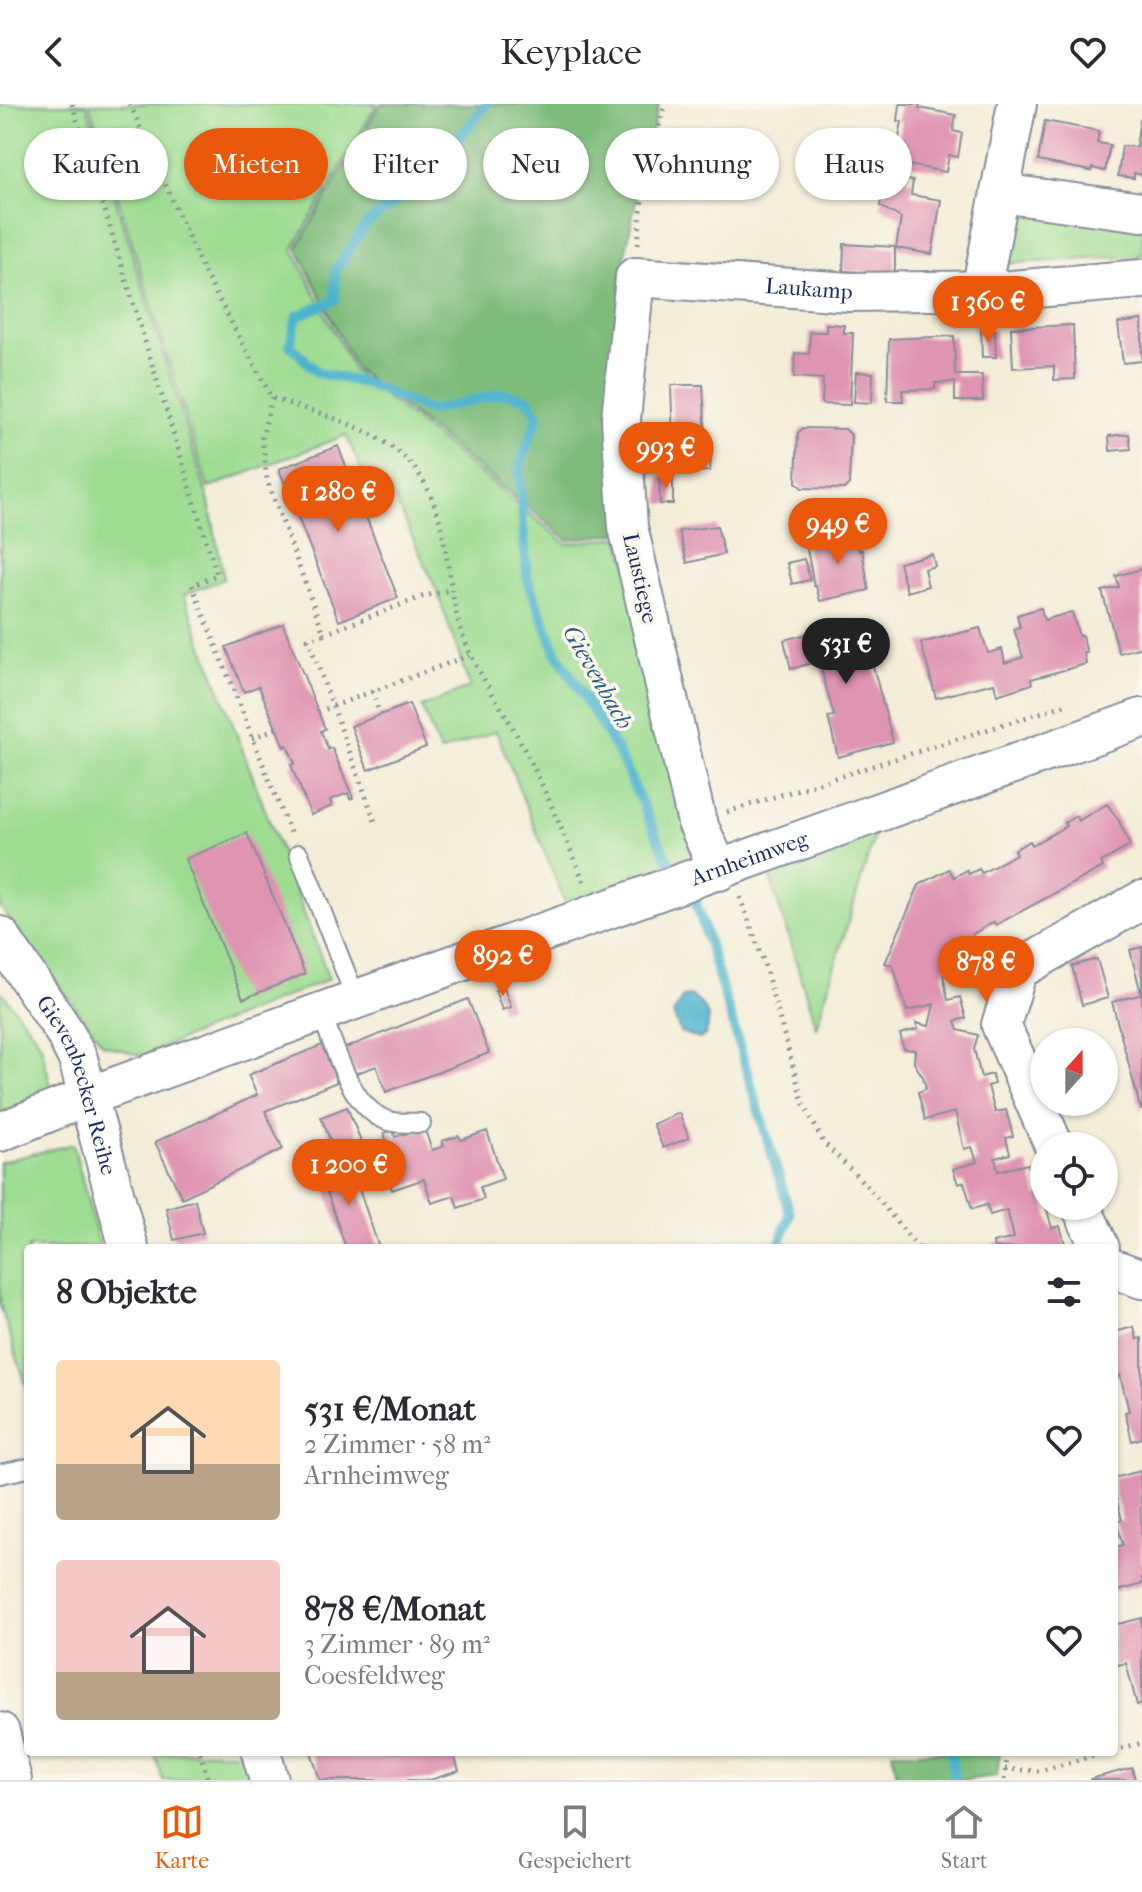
<!DOCTYPE html>
<html lang="de">
<head>
<meta charset="utf-8">
<style>
	body { margin:0; font-family:"IM FELL French Canon",serif; background:#f7f7f7; color:#2b2b33; height:100vh; display:flex; flex-direction:column; font-size:30px; white-space:nowrap }
	* { box-sizing:border-box; margin:0 }
	p { font-size:26px; color:#7c7c81 }
	.icon { flex:none; width:44px; height:44px; fill:none; stroke:currentColor; stroke-width:2; stroke-linecap:round; stroke-linejoin:round }
	.map { position:relative; flex:1; overflow:hidden }
	.details { position:absolute; left:24px; top:1140px; width:1094px; height:512px; display:flex; flex-direction:column; background:#fff; border-radius:8px; box-shadow:0 2px 6px #0004 }
	.details>* { flex:none }
	.guide { position:absolute; left:24px; top:24px; width:1094px; height:72px; display:flex; gap:16px }
	.needle { width:52px; rotate:21deg }
	.controls { position:absolute; left:1030px; top:924px; display:grid; gap:16px }
	.controls a { display:grid; place-items:center; width:88px; height:88px; border-radius:50%; background:#fff; box-shadow:0 2px 6px #0004; font-size:40px }
	.price { position:absolute; translate:-50% -68px; padding:0 18px; border-radius:28px; background:#ea580c; color:#fff; font-size:26px; line-height:52px; filter:drop-shadow(0 2px 4px #0008) }
	.price::after { content:''; position:absolute; left:50%; top:48px; width:24px; height:18px; margin-left:-12px; background:inherit; clip-path:polygon(0 0,100% 0,50% 100%) }
	.price.on { background:#222; color:#fff }
	ul { padding:0; list-style:none }
	li { display:flex; align-items:center; gap:24px; height:200px; padding:0 32px }
	li span { display:grid; place-items:center; flex:none; width:224px; height:160px; border-radius:8px; color:#555 }
	li>.icon { margin-inline-start:auto }
	span .icon { width:96px; height:96px; fill:#fffc; stroke-width:1 }
	li b { font-size:34px }
	h2 { display:flex; justify-content:space-between; align-items:center; height:96px; padding:0 32px; font-size:34px }
	.pill { padding:0 28px; border-radius:36px; background:#fff; box-shadow:0 2px 6px #0004; font-size:28px; line-height:72px }
	.pill.on { background:#ea580c; color:#fff }
	header { display:flex; justify-content:space-between; align-items:center; height:104px; padding:0 32px; background:#fff; font-size:36px; font-weight:600 }
	.menu { display:flex; justify-content:space-around; align-items:center; height:112px; border-top:2px solid #e1e1e2; background:#fff; font-size:22px; color:#7c7c81 }
	.menu a { display:grid; justify-items:center; gap:4px }
	.menu .on { color:#ea580c }
	.map>svg:first-child { display:block }
	.green { fill:#9ddc91; stroke:#5c8678; stroke-width:2 }
	.forest { fill:#7ebc7b; stroke:#4c766c; stroke-width:2 }
	.water { fill:#4eb3cd; stroke:#347196; stroke-width:2 }
	.lines { fill:none; stroke-linecap:round; stroke-linejoin:round }
	.stream { stroke:#4eb3cd; stroke-width:10 }
	.building { fill:#df94b2 }
	.lane-casing { stroke:#878e9a; stroke-width:22 }
	.street-casing { stroke:#878e9a; stroke-width:42 }
	.path { stroke:#878e9a; stroke-width:5; stroke-dasharray:2 6; stroke-linecap:butt }
	.lane { stroke:#fff; stroke-width:18 }
	.street { stroke:#fff; stroke-width:38 }
	.labels { text-anchor:middle; dominant-baseline:central; stroke-width:7; stroke-linejoin:round; paint-order:stroke }
	.street-label { font-size:22px; fill:#1b2f5e; stroke:#fbf7ec }
	.water-label { font-size:24px; font-style:italic; fill:#2d5d85; stroke:#fbf7ec }
</style>
</head>
<body>
<header><svg class="icon" aria-label="back" viewBox="0 0 24 24"><path d="M15 5l-7 7 7 7"/></svg>Keyplace<svg class="icon" aria-label="heart" viewBox="0 0 24 24"><path d="M12 20l-8-8c-3-5 5-10 8-4 3-6 11-1 8 4z"/></svg></header>
<div class="map">
<svg width="1142" height="1676" viewBox="0 0 1142 1676">
	<rect width="100%" height="100%" fill="#fbf7ec"/>
	<filter id="ink" filterUnits="userSpaceOnUse"><feTurbulence type="fractalNoise" baseFrequency=".0125" numOctaves="2"/><feDisplacementMap in="SourceGraphic" scale="16" xChannelSelector="R" yChannelSelector="G"/><feConvolveMatrix kernelMatrix="1 2 1 2 8 2 1 2 1" color-interpolation-filters="sRGB"/></filter>
	<filter id="wash" filterUnits="userSpaceOnUse"><feTurbulence type="fractalNoise" baseFrequency=".006" numOctaves="4" result="noise"/><feDisplacementMap in="SourceGraphic" scale="32" xChannelSelector="R" yChannelSelector="G"/><feGaussianBlur stdDeviation="1.8" result="paint"/><feColorMatrix in="noise" values="0 0 0 0 0 0 0 0 0 0 0 0 0 0 0 0 0 1.4 0 .05"/><feComposite in="paint" operator="in"/></filter>
	<g filter="url(#wash)">
		<rect width="100%" height="100%" fill="#f3edd7"/>
		<g class="green">
			<polygon points="0,0 86,0 209,398 224,475 184,491 329,875 141,952 103,940 0,803"/>
			<polygon points="89,0 377,0 293,145 354,267 567,440 619,433 718,752 568,806 496,627 440,648 422,603 470,583 437,487 390,384 373,392 346,331 208,384"/>
			<polygon points="1008,103 1142,118 1142,152 998,160"/>
			<polygon points="876,727 816,923 768,766"/>
			<polygon points="0,886 40,938 52,986 0,1012"/>
			<polygon points="73,1040 100,1144 28,1144 28,1287 0,1201 0,1058"/>
			<polygon points="154,1648 242,1648 250,1676 163,1676"/>
		</g>
		<g class="forest">
			<polygon points="380,0 659,0 639,80 621,172 618,429 568,436 356,265 297,144"/>
			<polygon points="892,1648 1000,1648 997,1672 962,1676 898,1676"/>
		</g>
		<path class="water" d="M 691,892 C 706,902 712,912 706,930 L 700,935 L 680,928 L 673,910 L 683,893 Z"/>
		<g class="lines">
			<g class="stream">
				<polyline points="487,0 420,80 367,119 335,167 335,196 297,212 290,241 318,269 365,279 430,307 503,289 528,295 538,311 519,365 527,474 556,548 618,648 668,756 678,771"/>
				<polyline points="686,784 696,798 790,1110 778,1144"/>
				<polyline points="951,1648 954,1676"/>
			</g>
		</g>
		<g id="blocks">
			<g class="building">
				<polygon points="900,0 920,0 919,4 956,11 953,27 962,29 958,53 949,51 946,68 909,61 906,76 913,77 911,91 941,96 932,150 896,144 901,114 880,102 885,72 871,70 874,52 895,56 902,17 898,17"/>
				<polygon points="1140,15 1142,71 1134,69 1134,74 1118,72 1122,42 1136,43"/>
				<polygon points="1045,17 1099,27 1097,39 1110,41 1105,67 1092,64 1091,67 1038,57"/>
				<polygon points="844,140 895,143 895,170 843,167"/>
				<polygon points="1142,216 1142,257 1123,259 1118,219"/>
				<polygon points="826,220 844,221 844,229 853,229 850,301 822,300 823,275 794,273 795,249 809,250 810,228 826,228"/>
				<polygon points="1073,221 1075,275 1054,276 1054,262 1013,264 1011,224"/>
				<polygon points="981,226 995,226 996,253 982,253"/>
				<polygon points="954,232 955,271 982,271 983,297 955,297 955,278 935,279 935,285 902,286 903,297 887,297 889,235"/>
				<polygon points="856,268 873,269 872,299 854,298"/>
				<polygon points="671,281 703,281 706,336 712,338 710,367 681,368 679,366 679,341 673,339"/>
				<polygon points="803,324 845,325 851,331 849,380 844,385 802,384 796,378 798,329"/>
				<polygon points="1129,330 1131,345 1110,347 1109,332"/>
				<polygon points="338,342 398,494 339,517 279,365"/>
				<polygon points="659,373 673,373 673,400 660,400"/>
				<polygon points="717,422 724,450 687,459 679,427"/>
				<polygon points="855,428 859,447 862,446 869,486 820,497 816,482 814,482 806,440 826,435 826,433"/>
				<polygon points="932,450 935,462 924,465 928,482 907,488 899,459"/>
				<polygon points="804,455 810,476 792,480 787,459"/>
				<polygon points="1142,465 1142,543 1119,549 1102,487 1119,483 1116,472"/>
				<polygon points="1041,504 1044,516 1072,508 1079,532 1082,531 1087,549 1084,549 1086,560 1031,575 1032,580 997,591 994,579 936,594 921,539 980,524 988,549 1002,545 1005,559 1023,553 1014,525 1020,523 1017,511"/>
				<polygon points="855,518 862,545 868,543 893,638 838,653 828,613 834,612 819,557 791,565 784,536"/>
				<polygon points="283,520 325,625 321,627 328,645 332,644 353,694 350,695 348,689 330,696 332,702 311,711 291,661 295,659 287,641 284,643 259,582 244,588 226,543"/>
				<polygon points="409,600 426,643 368,666 351,622"/>
				<polygon points="1107,700 1119,717 1130,742 1101,758 1103,763 996,821 994,818 973,830 964,852 953,848 943,871 948,896 960,893 966,914 955,917 958,926 978,931 974,945 981,973 992,970 994,980 988,982 995,1008 1006,1006 1013,1032 1006,1034 1010,1050 995,1054 998,1067 1028,1060 1037,1093 1043,1091 1052,1124 1060,1122 1066,1144 994,1144 993,1139 1014,1134 1007,1106 990,1111 987,1101 972,1105 964,1078 958,1080 953,1065 977,1058 972,1043 964,1045 955,1008 925,1016 918,988 926,985 923,973 914,959 915,946 904,945 900,930 918,925 916,919 929,922 934,900 907,907 893,861 885,859 919,781 949,765 954,773 967,766 969,770 979,765 982,769 1016,750 1014,746 1030,737 1032,741 1066,722 1064,719 1076,712 1078,717"/>
				<polygon points="247,729 305,870 243,895 185,755"/>
				<polygon points="1142,843 1142,888 1141,889 1130,846"/>
				<polygon points="1097,855 1108,894 1082,901 1072,862"/>
				<polygon points="504,883 511,903 502,906 495,886"/>
				<polygon points="1142,890 1142,1006 1141,1006 1112,898"/>
				<polygon points="468,895 489,949 386,988 376,962 355,970 345,944"/>
				<polygon points="322,941 337,978 265,1007 283,1045 182,1094 155,1038 257,991 248,971"/>
				<polygon points="347,1003 361,1037 335,1048 321,1013"/>
				<polygon points="679,1009 689,1034 663,1044 653,1020"/>
				<polygon points="424,1024 432,1046 444,1042 442,1037 459,1032 461,1036 487,1027 503,1075 480,1083 484,1095 458,1104 454,1092 432,1099 424,1075 392,1086 390,1078 376,1082 371,1069 385,1065 377,1040 386,1036 384,1029 393,1026 395,1033"/>
				<polygon points="350,1058 378,1141 370,1144 346,1144 320,1068"/>
				<polygon points="195,1096 203,1129 174,1136 166,1104"/>
				<polygon points="1134,1223 1137,1235 1142,1234 1142,1334 1132,1337 1125,1308 1129,1307 1120,1271 1114,1273 1114,1228"/>
				<polygon points="1140,1367 1142,1480 1114,1488 1114,1443 1123,1441 1116,1418 1122,1416 1114,1386 1114,1374"/>
				<polygon points="1142,1514 1142,1599 1137,1601 1126,1559 1114,1562 1114,1521"/>
				<polygon points="311,1648 453,1648 459,1667 430,1676 320,1676"/>
				<polygon points="1132,1664 1135,1676 1090,1676 1090,1675"/>
			</g>
		</g>
	</g>
	<g filter="url(#ink)">
		<use href="#blocks" fill-opacity="0" stroke="#878e9a" stroke-width="2"/>
		<g class="lines">
			<g class="lane-casing">
				<g id="lane">
					<polyline points="299,750 356,895"/>
					<path d="M 321,908 C 335,942 350,1006 389,1017 C 398,1020 411,1018 421,1019"/>
					<polyline points="0,1370 28,1364"/>
				</g>
			</g>
			<g class="street-casing">
				<g id="street">
					<polyline points="1000,89 1142,108"/>
					<polyline points="981,187 1017,0"/>
					<path id="s1" d="M 719,767 L 697,718 L 628,423 L 621,315 L 635,173 L 849,188 L 1012,186 L 1142,175"/>
					<path id="s2" d="M 0,832 L 64,927 L 78,955 L 129,1144"/>
					<path id="s3" d="M 0,1028 L 89,992 L 321,908 L 1142,614"/>
					<polyline points="1054,1042 1001,921 1018,866 1142,796"/>
					<polyline points="1081,1102 1100,1144"/>
					<polyline points="1114,1165 1142,1175"/>
					<polyline points="0,1628 12,1676"/>
					<polyline points="261,1648 269,1676"/>
				</g>
			</g>
			<g class="path">
				<polyline points="72,0 217,471 192,481 291,731"/>
				<path d="M 130,0 L 202,164 L 272,294 C 317,310 369,320 405,354 C 451,399 443,463 459,520 C 471,563 501,599 521,639 C 545,684 564,731 584,778"/>
				<polyline points="638,140 643,81 665,0"/>
				<polyline points="272,294 262,333 267,376 324,530 308,535 376,720"/>
				<polyline points="324,530 424,492 451,486"/>
				<polyline points="372,587 380,611"/>
				<polyline points="318,608 470,551"/>
				<polyline points="252,634 277,624"/>
				<polyline points="727,708 1065,601"/>
				<polyline points="740,793 763,856 803,998 823,1038 868,1083 918,1144"/>
				<polyline points="1114,1646 1142,1639"/>
				<polyline points="200,1648 208,1676"/>
				<polyline points="1005,1665 1039,1667 1108,1648"/>
				<polyline points="1004,1676 1008,1648"/>
			</g>
			<use href="#lane" class="lane"/>
			<use href="#street" class="street"/>
		</g>
	</g>
	<g class="labels">
		<g class="street-label">
			<text stroke="none"><textPath href="#s1" startOffset="782">Laukamp</textPath></text>
			<text transform="translate(640 474) rotate(77)">Laustiege</text>
			<text stroke="none"><textPath href="#s3" startOffset="798">Arnheimweg</textPath></text>
			<text stroke="none"><textPath href="#s2" startOffset="170">Gievenbecker Reihe</textPath></text>
		</g>
		<g class="water-label">
			<text transform="translate(598 573) rotate(60)">Gievenbach</text>
		</g>
	</g>
</svg>
<div class="controls">
<a><svg class="needle" viewBox="-14 -14 28 28"><path d="M0-13l5 13h-10z" fill="#e53935"/><path d="M0 13l5-13h-10z" fill="#7c7c81"/></svg></a>
<a><svg class="icon" aria-label="locate" viewBox="0 0 24 24"><circle cx="12" cy="12" r="6"/><path d="M12 2v4M12 18v4M2 12h4M18 12h4"/></svg></a>
</div>
<b class="price" style="left:988px;top:240px">1 360 €</b>
<b class="price" style="left:666px;top:386px">993 €</b>
<b class="price" style="left:338px;top:430px">1 280 €</b>
<b class="price" style="left:838px;top:462px">949 €</b>
<b class="price on" style="left:846px;top:582px">531 €</b>
<b class="price" style="left:503px;top:894px">892 €</b>
<b class="price" style="left:986px;top:900px">878 €</b>
<b class="price" style="left:349px;top:1103px">1 200 €</b>
<div class="guide">
<a class="pill">Kaufen</a>
<a class="pill on">Mieten</a>
<a class="pill">Filter</a>
<a class="pill">Neu</a>
<a class="pill">Wohnung</a>
<a class="pill">Haus</a>
</div>
<section class="details">
<h2>8 Objekte<svg class="icon" aria-label="filters" viewBox="0 0 24 24"><path d="M4 7h16M4 17h16"/><circle cx="9" cy="7" r="2"/><circle cx="15" cy="17" r="2"/></svg></h2>
<ul>
<li><span style="background:linear-gradient(#ffd9b3 65%,#b9a48a 0)"><svg class="icon" aria-label="home" viewBox="0 0 24 24"><path d="M3 11l9-7 9 7M6 9v11h12V9"/></svg></span><div><b>531 €/Monat</b><p>2 Zimmer · 58 m²</p><p>Arnheimweg</p></div><svg class="icon" aria-label="heart" viewBox="0 0 24 24"><path d="M12 20l-8-8c-3-5 5-10 8-4 3-6 11-1 8 4z"/></svg></li>
<li><span style="background:linear-gradient(#f6c9c9 70%,#b9a48a 0)"><svg class="icon" aria-label="home" viewBox="0 0 24 24"><path d="M3 11l9-7 9 7M6 9v11h12V9"/></svg></span><div><b>878 €/Monat</b><p>3 Zimmer · 89 m²</p><p>Coesfeldweg</p></div><svg class="icon" aria-label="heart" viewBox="0 0 24 24"><path d="M12 20l-8-8c-3-5 5-10 8-4 3-6 11-1 8 4z"/></svg></li>
</ul>
</section>
</div>
<nav class="menu">
<a class="on"><svg class="icon" aria-label="map" viewBox="0 0 24 24"><path d="M3 6l6-2 6 2 6-2v14l-6 2-6-2-6 2zM9 4v14M15 6v14"/></svg>Karte</a>
<a><svg class="icon" aria-label="saved" viewBox="0 0 24 24"><path d="M7 4h10v16l-5-4-5 4z"/></svg>Gespeichert</a>
<a><svg class="icon" aria-label="home" viewBox="0 0 24 24"><path d="M3 11l9-7 9 7M6 9v11h12V9"/></svg>Start</a>
</nav>
</body>
</html>
